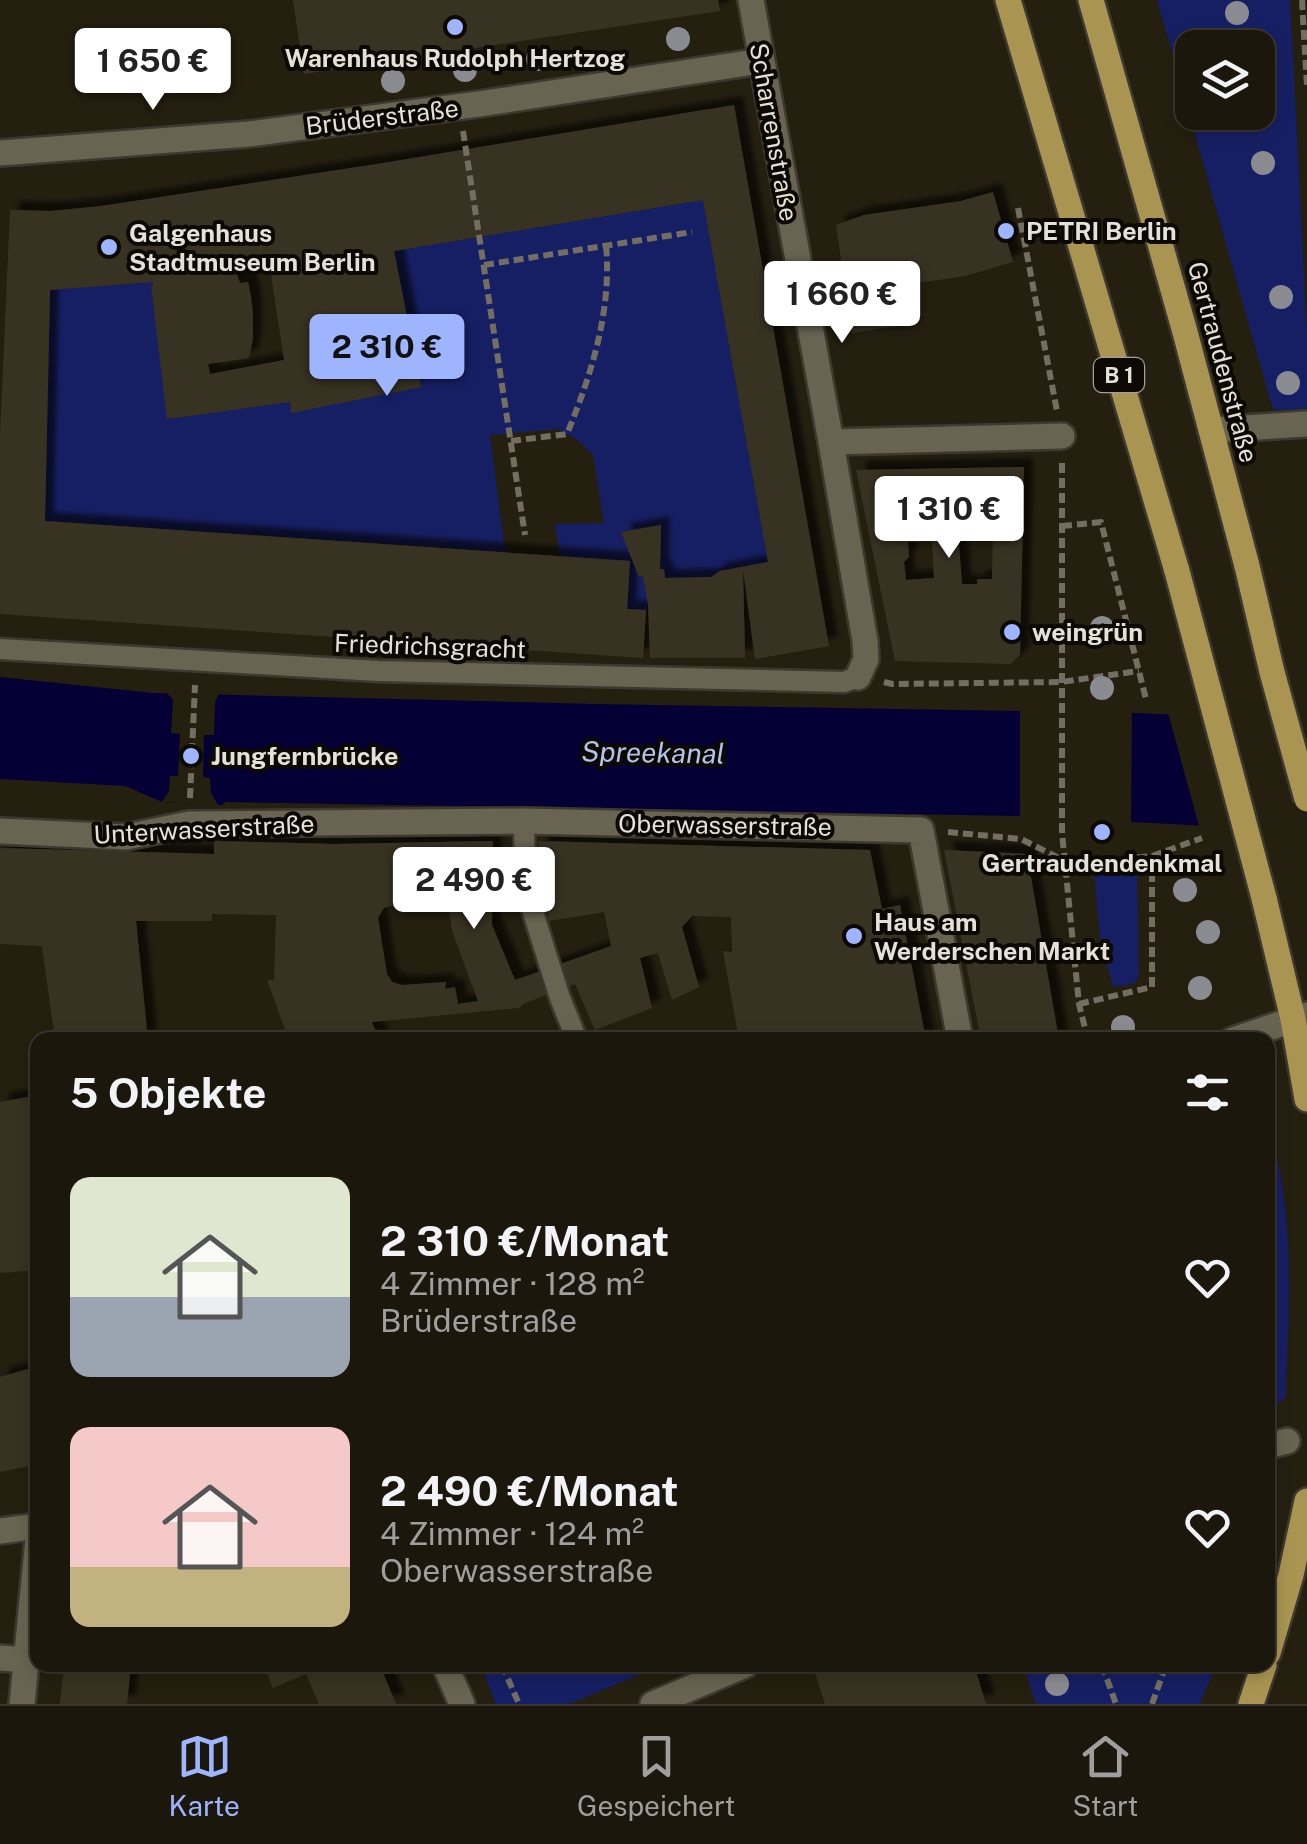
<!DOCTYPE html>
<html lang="de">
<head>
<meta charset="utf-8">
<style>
	body { margin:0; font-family:"Public Sans",sans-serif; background:#29241a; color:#f1f3f6; height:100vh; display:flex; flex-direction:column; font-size:38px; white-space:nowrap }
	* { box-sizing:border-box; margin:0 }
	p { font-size:32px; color:#a09f9d }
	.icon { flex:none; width:55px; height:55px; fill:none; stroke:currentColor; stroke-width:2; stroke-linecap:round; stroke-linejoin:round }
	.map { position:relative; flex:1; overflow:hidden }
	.side { position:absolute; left:30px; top:1032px; width:1245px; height:640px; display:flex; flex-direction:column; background:#1c170c; border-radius:20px; box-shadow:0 5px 15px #0003,0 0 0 2px #3a362d }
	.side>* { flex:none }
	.tools { position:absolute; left:1175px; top:30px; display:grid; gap:20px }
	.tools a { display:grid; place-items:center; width:100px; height:100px; border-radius:20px; background:#1c170c; box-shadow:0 5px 15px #0003,0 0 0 2px #3a362d; font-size:50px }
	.price { position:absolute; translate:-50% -85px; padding:0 22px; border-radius:10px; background:#fff; color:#222; font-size:32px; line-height:65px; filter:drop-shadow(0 2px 5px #0008) }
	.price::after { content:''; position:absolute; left:50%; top:60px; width:30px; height:22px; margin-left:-15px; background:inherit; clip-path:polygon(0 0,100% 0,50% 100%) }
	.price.active { background:#9eb4fd; color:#111 }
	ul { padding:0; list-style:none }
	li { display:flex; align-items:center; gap:30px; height:250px; padding:0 40px }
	li span { display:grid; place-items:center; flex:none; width:280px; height:200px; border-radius:20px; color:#555 }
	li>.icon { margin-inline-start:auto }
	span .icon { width:120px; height:120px; fill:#fffc; stroke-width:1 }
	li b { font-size:42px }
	h2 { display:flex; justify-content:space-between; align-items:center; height:120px; padding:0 40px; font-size:42px }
	.tab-bar { display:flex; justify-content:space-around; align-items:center; height:140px; border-top:2px solid #3a362d; background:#1c170c; font-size:28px; color:#a09f9d }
	.tab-bar a { display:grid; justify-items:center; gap:5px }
	.tab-bar .active { color:#9eb4fd }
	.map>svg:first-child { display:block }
	.green { fill:#171f64; fill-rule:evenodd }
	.water { fill:#040035 }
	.pier { fill:#251f10 }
	.building { fill:#393323; fill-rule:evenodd; filter:url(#shadow) }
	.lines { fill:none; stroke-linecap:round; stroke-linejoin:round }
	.lane-casing { stroke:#3d392f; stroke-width:25 }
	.street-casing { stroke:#3d392f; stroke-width:30 }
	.primary-casing { stroke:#3d392f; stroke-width:30 }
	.path { stroke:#736e61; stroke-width:6; stroke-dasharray:10 5; stroke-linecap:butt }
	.lane { stroke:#696351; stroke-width:20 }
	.street { stroke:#696351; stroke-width:25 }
	.primary { stroke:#a99451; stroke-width:25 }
	.primary-bridge-casing { stroke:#3d392f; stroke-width:30; stroke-linecap:butt }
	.primary-bridge { stroke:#a99451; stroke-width:25 }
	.tree { fill:#8a8b91 }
	.poi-dot { fill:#9eb4fd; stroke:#0c0904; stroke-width:4 }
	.labels { text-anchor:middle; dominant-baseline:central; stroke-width:8; stroke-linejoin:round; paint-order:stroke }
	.shield { fill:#0c0904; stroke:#a4a098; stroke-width:2.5 }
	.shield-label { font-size:22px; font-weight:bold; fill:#e5e1d7 }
	.poi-label { font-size:25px; font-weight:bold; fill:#e5e1d7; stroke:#0c0904; text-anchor:start }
	.street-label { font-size:25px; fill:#e5e1d7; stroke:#0c0904 }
	.water-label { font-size:28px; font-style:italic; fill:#b4c2ec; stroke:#0c0904 }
</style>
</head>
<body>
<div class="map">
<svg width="1307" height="1704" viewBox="0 0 1307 1704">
	<defs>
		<filter id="shadow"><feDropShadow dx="9" dy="-9" stdDeviation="2.5" flood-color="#0009"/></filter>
	</defs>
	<rect width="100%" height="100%" fill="#251f10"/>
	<g class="green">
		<path d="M 1157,0 L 1290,0 L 1307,334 L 1307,409 L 1273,410 ZM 1192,48 L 1258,48 L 1258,112 L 1192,112 Z"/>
		<polygon points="703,200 768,562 720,571 711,577 665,578 664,569 660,569 661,525 622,532 639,576 643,576 648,604 646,610 627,609 560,556 555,524 604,523 593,455 576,439 558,429 490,435 505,552 45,521 50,290 153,282 153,286 151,287 168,419 289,402 292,412 421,387 394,251"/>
		<polygon points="1137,866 1139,977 1133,984 1113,987 1100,939 1094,871"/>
		<path d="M 1268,1122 C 1295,1211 1290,1307 1285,1398 L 1268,1413 Z"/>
		<polygon points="480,1665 662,1665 569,1704 496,1704"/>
		<polygon points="1023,1665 1217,1665 1199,1704 1036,1704"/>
	</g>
	<polygon class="water" points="0,677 153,693 596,704 1136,713 1307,721 1307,831 1016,816 226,802 222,805 162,802 125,786 0,779"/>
	<g class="pier">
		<polygon points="166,692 219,694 215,702 214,735 204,735 203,777 210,778 211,793 218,805 162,802 169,791 170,776 178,776 180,734 171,733 173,700"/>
		<polygon points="1020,705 1132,708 1131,826 1020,821"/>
		<polygon points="1167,709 1307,716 1307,836 1200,830"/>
	</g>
	<g class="building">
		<polygon points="293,0 718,0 720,11 304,74"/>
		<path d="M 734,105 L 829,646 L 755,659 L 743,569 L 745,658 L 650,658 L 648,604 L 643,576 L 639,577 L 621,532 L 661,525 L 660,569 L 664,569 L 665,578 L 711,577 L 720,571 L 768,562 L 703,200 L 394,251 L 421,387 L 291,413 L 290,402 L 167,419 L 151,286 L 153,286 L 153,282 L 50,290 L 45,521 L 630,561 L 627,609 L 646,610 L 643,658 L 0,614 L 0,437 L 10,210 L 51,211 L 101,206 L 377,164 ZM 269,261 L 284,360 L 210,374 L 208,364 L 249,358 L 253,338 L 253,314 L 251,297 L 248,282 L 240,283 L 234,267 Z"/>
		<polygon points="993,192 1013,262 965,276 891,287 896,326 852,333 836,225 864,215 961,201"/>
		<path d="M 1024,467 L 1020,655 L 1011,664 L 895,661 L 856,470 ZM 993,531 L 992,579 L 977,579 L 977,584 L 962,584 L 958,532 ZM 932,541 L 934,578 L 906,580 L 904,562 L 909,557 L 908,542 Z"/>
		<path d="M 214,841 L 336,844 L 493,841 L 492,925 L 515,980 L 611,946 L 604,912 L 549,921 L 538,841 L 870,850 L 882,909 L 900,905 L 926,1040 L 739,1040 L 723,951 L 732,952 L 731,917 L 692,916 L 682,927 L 699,987 L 672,1000 L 658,953 L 640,958 L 652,1008 L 595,1030 L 575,984 L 523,1004 L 519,1008 L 372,1022 L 379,1040 L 289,1040 L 267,980 L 274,980 L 276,915 L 212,914 L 212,921 L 136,921 L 148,1040 L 55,1040 L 42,946 L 0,944 L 0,848 L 214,854 ZM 394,905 L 449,909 L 452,931 L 478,1001 L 458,1004 L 455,987 L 445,989 L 446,982 L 402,985 L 392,982 L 387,974 L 378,918 L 384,908 Z"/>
		<polygon points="944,850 1027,854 1059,1040 981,1040"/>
		<polygon points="38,1095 38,1232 31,1233 33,1254 37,1253 38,1270 0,1273 0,1102"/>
		<polygon points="38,1366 38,1464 0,1472 0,1377"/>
		<polygon points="64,1665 131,1665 127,1704 60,1704"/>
		<polygon points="264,1665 376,1665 378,1669 381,1668 396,1704 319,1704 306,1674 273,1688"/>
		<polygon points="838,1665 974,1665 986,1704 825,1704 815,1673"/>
	</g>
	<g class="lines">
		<g class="lane-casing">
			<g id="lane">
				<polyline points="0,649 378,671 844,682 858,677"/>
				<polyline points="524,821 525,887 560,998 577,1040"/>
			</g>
		</g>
		<g class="street-casing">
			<g id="street">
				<polyline points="751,0 831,442 865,641 866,659 858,677"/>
				<polyline points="0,153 249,134 479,104 761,61"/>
				<polyline points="1211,430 1307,424"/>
				<polyline points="831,442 1062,436"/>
				<polyline points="0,831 126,837 189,824 524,821 921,830 960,1040"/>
				<polyline points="1233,1040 1307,1015"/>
				<polyline points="1268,1446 1287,1441"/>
				<polyline points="0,1531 38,1526"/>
				<polyline points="0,1658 26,1660"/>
				<polyline points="445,1665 462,1704"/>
				<polyline points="22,1704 38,1539"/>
				<polyline points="653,1704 745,1665"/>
			</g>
		</g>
		<g class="primary-casing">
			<g id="primary">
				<polyline points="1008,0 1177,571"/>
				<polyline points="1091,0 1185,332 1247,566"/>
				<polyline points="1264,898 1293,1019 1307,1099"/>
				<polyline points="1268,1653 1291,1575 1307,1501"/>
				<polyline points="1251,1704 1264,1665"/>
			</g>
		</g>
		<g class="path">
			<polyline points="1302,0 1307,86"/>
			<polyline points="463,131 525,535"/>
			<polyline points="1018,208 1057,411"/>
			<polyline points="484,265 692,232"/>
			<path d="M 511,441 L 567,434 C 592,373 612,310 606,244"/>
			<polyline points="1062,463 1062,833 1079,1004 1088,1040"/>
			<polyline points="1062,526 1101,522 1146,699"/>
			<polyline points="884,682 892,684 1061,682 1139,671"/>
			<polyline points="190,798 195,685"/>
			<polyline points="948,832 1021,839 1065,861 1093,862 1152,856 1202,838"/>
			<polyline points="1079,1004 1152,987 1152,856"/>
			<polyline points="502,1665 519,1704"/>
			<polyline points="1102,1665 1116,1704"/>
			<polyline points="1152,1704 1166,1665"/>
		</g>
		<use href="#lane" class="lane"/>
		<use href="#street" class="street"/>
		<use href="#primary" class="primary"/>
		<g class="primary-bridge-casing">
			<g id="primary-bridge">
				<polyline points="1247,566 1272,672 1307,799"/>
				<polyline points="1177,571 1264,898"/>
			</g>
		</g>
		<use href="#primary-bridge" class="primary-bridge"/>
	</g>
	<g class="tree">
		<circle cx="1237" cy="13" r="12"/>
		<circle cx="678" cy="39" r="12"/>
		<circle cx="538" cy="59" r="12"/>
		<circle cx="465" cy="70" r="12"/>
		<circle cx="393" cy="81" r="12"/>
		<circle cx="1263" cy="163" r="12"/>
		<circle cx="1281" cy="297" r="12"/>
		<circle cx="1288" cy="383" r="12"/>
		<circle cx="1102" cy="628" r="12"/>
		<circle cx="1102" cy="688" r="12"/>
		<circle cx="1185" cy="890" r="12"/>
		<circle cx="1208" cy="932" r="12"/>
		<circle cx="1200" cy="988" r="12"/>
		<circle cx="1123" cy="1027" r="12"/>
		<circle cx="1057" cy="1684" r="12"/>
	</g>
	<g class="poi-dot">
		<circle cx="455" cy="27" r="10"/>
		<circle cx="1006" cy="231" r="10"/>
		<circle cx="109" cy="247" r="10"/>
		<circle cx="1012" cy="632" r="10"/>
		<circle cx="191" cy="756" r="10"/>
		<circle cx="1102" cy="832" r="10"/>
		<circle cx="854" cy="936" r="10"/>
	</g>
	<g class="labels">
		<rect class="shield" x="1094" y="358" width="50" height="34" rx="8"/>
		<g class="shield-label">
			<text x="1119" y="375">B 1</text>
		</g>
		<g class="poi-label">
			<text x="455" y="58" text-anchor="middle">Warenhaus Rudolph Hertzog</text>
			<text x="1026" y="231">PETRI Berlin</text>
			<text x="129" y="233">Galgenhaus<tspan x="129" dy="29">Stadtmuseum Berlin</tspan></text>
			<text x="1032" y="632">weingrün</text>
			<text x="211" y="756">Jungfernbrücke</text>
			<text x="1102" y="863" text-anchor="middle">Gertraudendenkmal</text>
			<text x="874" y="922">Haus am<tspan x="874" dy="29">Werderschen Markt</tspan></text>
		</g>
		<g class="street-label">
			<text transform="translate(382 117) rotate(-7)">Brüderstraße</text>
			<text transform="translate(774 132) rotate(80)">Scharrenstraße</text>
			<text transform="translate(1223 362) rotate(75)">Gertraudenstraße</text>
			<text transform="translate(430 646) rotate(2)">Friedrichsgracht</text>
			<text transform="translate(725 825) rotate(1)">Oberwasserstraße</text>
			<text transform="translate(204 829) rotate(-3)">Unterwasserstraße</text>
		</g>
		<g class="water-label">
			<text transform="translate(653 752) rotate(1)">Spreekanal</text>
		</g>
	</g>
</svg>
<div class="tools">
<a><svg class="icon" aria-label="layers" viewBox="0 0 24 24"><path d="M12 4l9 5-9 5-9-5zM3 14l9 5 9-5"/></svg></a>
</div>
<b class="price" style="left:153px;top:113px">1 650 €</b>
<b class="price" style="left:842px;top:346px">1 660 €</b>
<b class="price active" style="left:387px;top:399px">2 310 €</b>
<b class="price" style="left:949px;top:561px">1 310 €</b>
<b class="price" style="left:474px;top:932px">2 490 €</b>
<section class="side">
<h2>5 Objekte<svg class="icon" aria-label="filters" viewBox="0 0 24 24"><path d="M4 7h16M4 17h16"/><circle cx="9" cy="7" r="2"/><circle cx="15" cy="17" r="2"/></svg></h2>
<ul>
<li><span style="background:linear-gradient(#dfe7d0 60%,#9aa5b1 0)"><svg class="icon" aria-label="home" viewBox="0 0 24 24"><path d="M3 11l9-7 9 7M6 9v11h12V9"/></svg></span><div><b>2 310 €/Monat</b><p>4 Zimmer · 128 m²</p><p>Brüderstraße</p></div><svg class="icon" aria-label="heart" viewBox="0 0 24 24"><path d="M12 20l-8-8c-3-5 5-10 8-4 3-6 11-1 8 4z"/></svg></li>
<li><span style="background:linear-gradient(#f6c9c9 70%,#c2b280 0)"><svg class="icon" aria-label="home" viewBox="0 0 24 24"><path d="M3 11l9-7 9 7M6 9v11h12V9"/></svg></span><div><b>2 490 €/Monat</b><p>4 Zimmer · 124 m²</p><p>Oberwasserstraße</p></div><svg class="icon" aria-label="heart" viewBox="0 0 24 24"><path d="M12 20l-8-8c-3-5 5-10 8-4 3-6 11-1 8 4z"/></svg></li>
</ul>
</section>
</div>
<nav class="tab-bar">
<a class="active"><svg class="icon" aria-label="map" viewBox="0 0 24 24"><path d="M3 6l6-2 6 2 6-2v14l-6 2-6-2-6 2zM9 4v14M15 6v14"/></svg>Karte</a>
<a><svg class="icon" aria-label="saved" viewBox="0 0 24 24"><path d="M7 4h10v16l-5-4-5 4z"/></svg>Gespeichert</a>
<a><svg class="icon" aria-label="home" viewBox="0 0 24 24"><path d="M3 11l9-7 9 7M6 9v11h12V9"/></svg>Start</a>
</nav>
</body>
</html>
